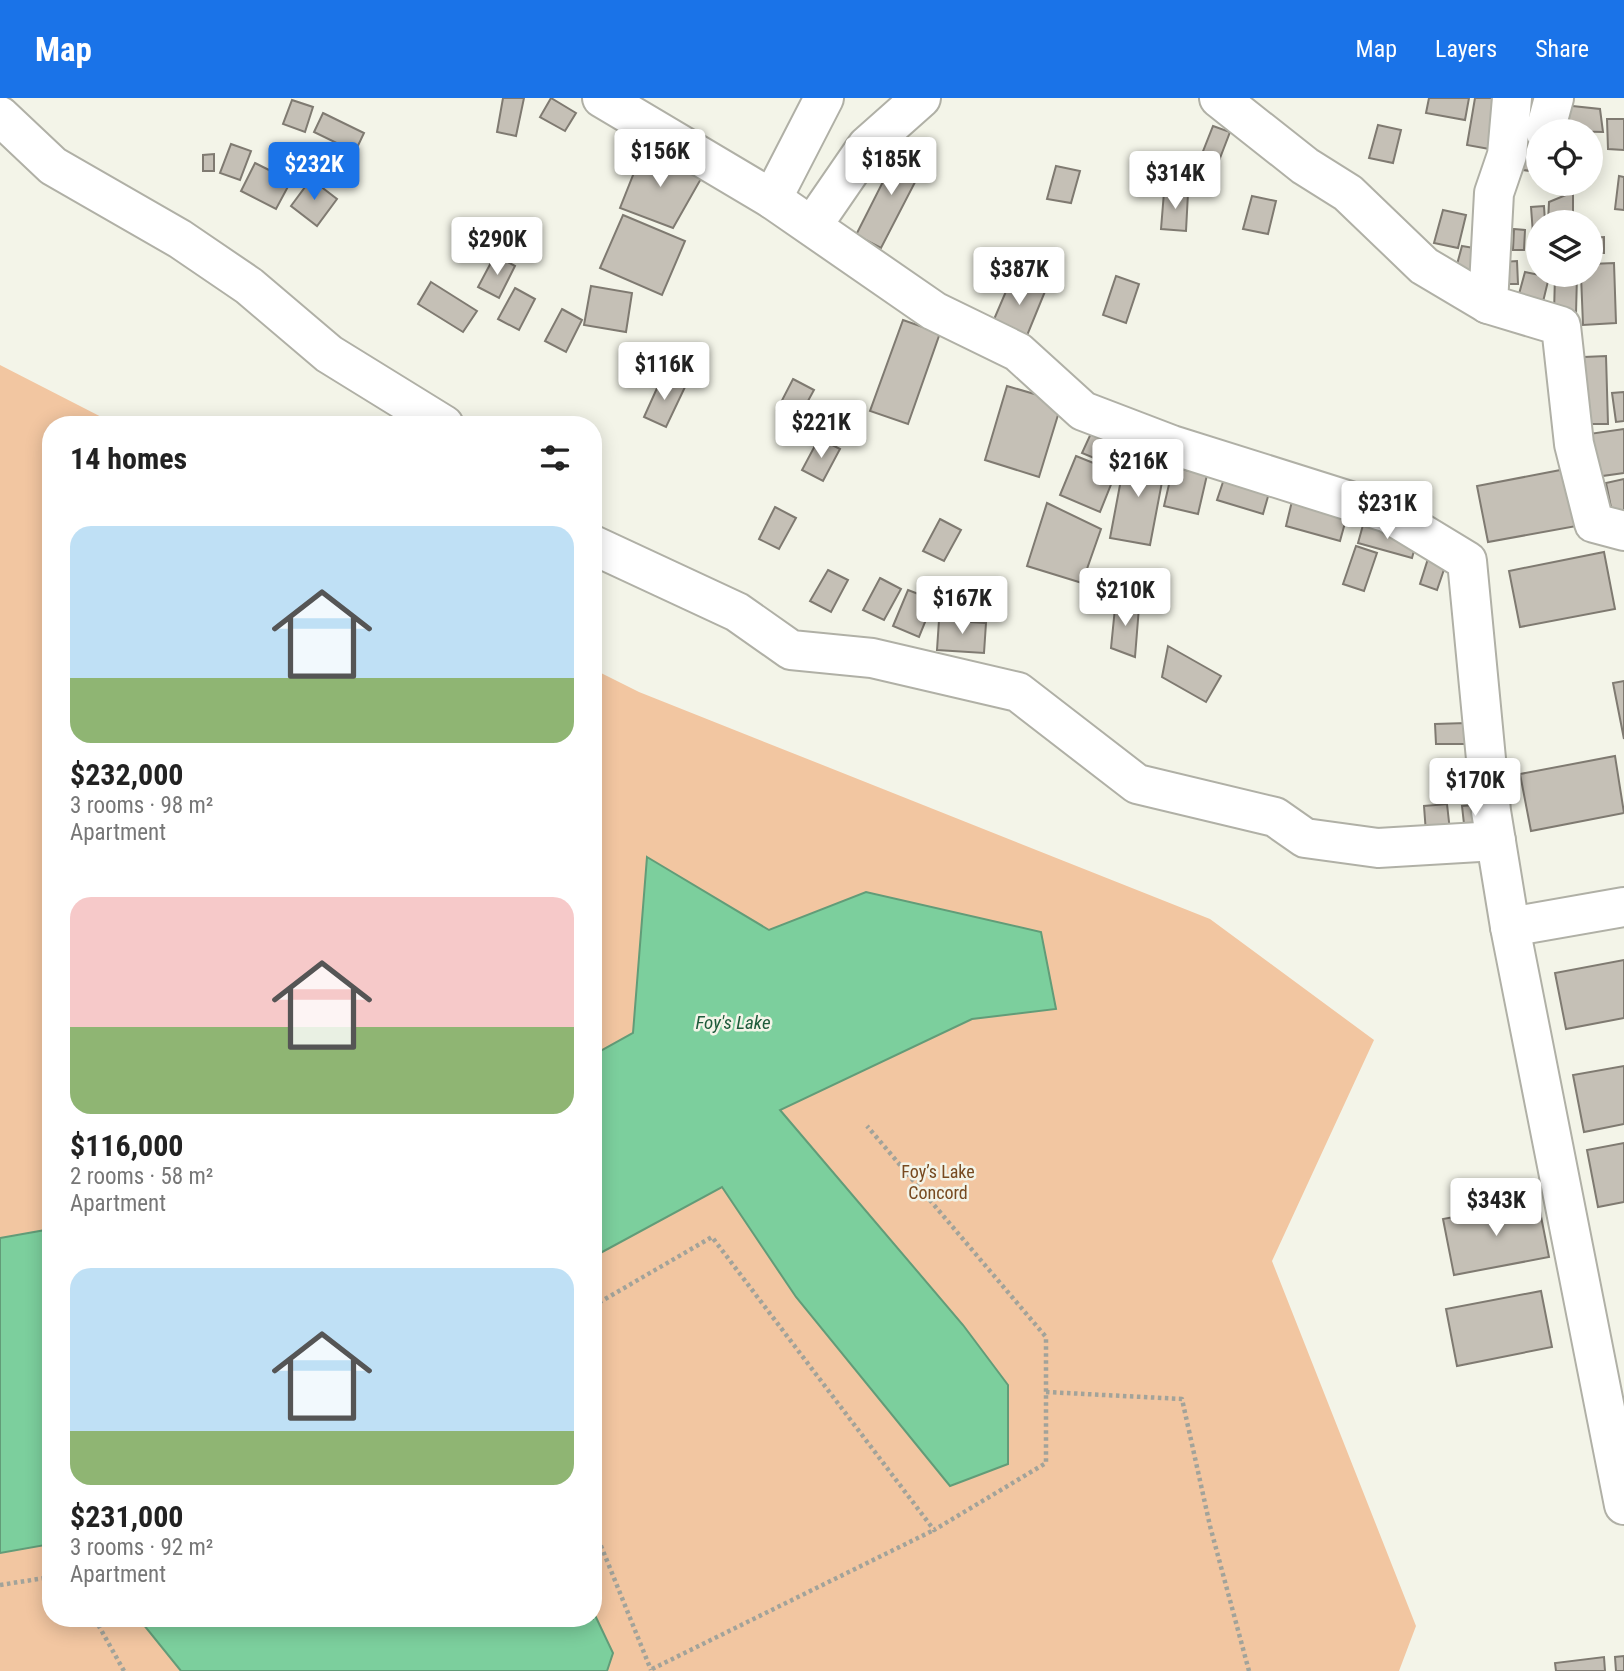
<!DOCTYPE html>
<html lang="en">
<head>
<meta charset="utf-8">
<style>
	body { margin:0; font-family:"Roboto Condensed",sans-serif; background:#f6f6f6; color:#222; height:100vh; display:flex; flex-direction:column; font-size:26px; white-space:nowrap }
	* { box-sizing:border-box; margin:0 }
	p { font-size:23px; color:#767676 }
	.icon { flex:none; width:38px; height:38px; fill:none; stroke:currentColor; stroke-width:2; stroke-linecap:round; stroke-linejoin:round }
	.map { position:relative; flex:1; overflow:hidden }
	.details { position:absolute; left:42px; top:318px; width:560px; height:1211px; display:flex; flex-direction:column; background:#fff; border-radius:28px; box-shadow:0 4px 18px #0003 }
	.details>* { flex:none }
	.buttons { position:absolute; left:1526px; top:21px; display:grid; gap:14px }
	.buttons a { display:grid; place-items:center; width:77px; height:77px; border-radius:50%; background:#fff; box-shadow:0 4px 18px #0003; font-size:35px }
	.price { position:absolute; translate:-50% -60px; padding:0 16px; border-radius:7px; background:#fff; color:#222; font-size:23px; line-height:46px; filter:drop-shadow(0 2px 4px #0008) }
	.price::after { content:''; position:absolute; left:50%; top:42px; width:21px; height:16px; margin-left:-10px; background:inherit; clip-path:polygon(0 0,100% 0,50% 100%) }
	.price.selected { background:#1a73e8; color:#fff }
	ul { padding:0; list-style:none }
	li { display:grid; align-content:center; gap:14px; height:371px; padding:0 28px }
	li span { display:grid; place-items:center; height:217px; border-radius:21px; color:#555 }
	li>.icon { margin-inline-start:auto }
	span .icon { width:126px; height:126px; fill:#fffc; stroke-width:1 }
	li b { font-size:30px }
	h2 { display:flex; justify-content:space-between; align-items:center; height:84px; padding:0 28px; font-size:30px }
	header { display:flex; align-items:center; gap:42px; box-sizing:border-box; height:98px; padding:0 35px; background:#1a73e8; color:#fff }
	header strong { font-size:33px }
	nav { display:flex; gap:38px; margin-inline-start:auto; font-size:24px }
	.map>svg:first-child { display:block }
	.green { fill:#f2c6a1 }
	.water { fill:#7ccf9d; stroke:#629c78; stroke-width:2 }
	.building { fill:#c5c0b6; stroke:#7f7a71; stroke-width:2 }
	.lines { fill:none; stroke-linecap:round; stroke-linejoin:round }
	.minor-casing { stroke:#b0b0a6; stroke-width:42 }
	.path { stroke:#a2a39a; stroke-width:4.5; stroke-dasharray:3.5 3.5; stroke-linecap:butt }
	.minor { stroke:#fff; stroke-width:38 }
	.labels { text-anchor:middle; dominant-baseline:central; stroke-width:5; stroke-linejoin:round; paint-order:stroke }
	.park-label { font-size:18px; fill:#774a20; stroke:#f3f4e8 }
	.water-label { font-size:19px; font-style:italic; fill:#1e5b3b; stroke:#f3f4e8 }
</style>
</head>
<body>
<header>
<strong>Map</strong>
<nav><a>Map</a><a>Layers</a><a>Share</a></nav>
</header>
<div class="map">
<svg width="1624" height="1573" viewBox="0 0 1624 1573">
	<rect width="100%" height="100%" fill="#f3f4e8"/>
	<polygon class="green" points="0,267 117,327 51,327 51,1521 593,1521 593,571 639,594 1210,821 1374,942 1272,1163 1416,1528 1399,1573 0,1573"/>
	<g class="water">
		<polygon points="647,759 769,832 866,794 1041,834 1056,911 972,921 780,1012 963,1227 1008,1287 1008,1366 950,1388 796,1199 722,1089 593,1159 593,957 633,935"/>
		<polygon points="51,1131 51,1446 0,1455 0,1140"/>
		<polygon points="593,1513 613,1555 607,1573 181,1573 139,1521 593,1521"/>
	</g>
	<g class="building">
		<polygon points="503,0 524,0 516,38 497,34"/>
		<polygon points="551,0 576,15 565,33 540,19"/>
		<polygon points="1429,0 1469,0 1465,22 1426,15"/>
		<polygon points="1475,0 1515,0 1506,54 1467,47"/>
		<polygon points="1520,0 1560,0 1538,33 1538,74 1508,70"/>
		<polygon points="292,2 313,9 305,34 283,26"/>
		<polygon points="1563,7 1600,11 1603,34 1563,33"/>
		<polygon points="323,15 364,35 355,54 314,34"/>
		<polygon points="1607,21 1624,21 1624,52 1608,51"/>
		<polygon points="1378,27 1401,32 1393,65 1369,60"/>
		<polygon points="1213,28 1230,34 1215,73 1198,66"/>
		<polygon points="231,46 251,53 240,82 220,75"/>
		<polygon points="645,47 702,79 673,130 620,110"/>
		<polygon points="901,48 927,61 881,150 856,137"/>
		<polygon points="214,56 214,73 203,73 203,57"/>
		<polygon points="255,65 291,83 276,111 241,93"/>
		<polygon points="1056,68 1080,73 1071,105 1047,101"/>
		<polygon points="1619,78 1624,79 1624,112 1615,111"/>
		<polygon points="311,81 337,101 317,128 291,108"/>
		<polygon points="1164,94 1188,95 1186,133 1161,131"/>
		<polygon points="1573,94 1573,124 1548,124 1549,104"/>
		<polygon points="1252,98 1276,103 1268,136 1243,131"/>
		<polygon points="1544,108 1545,124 1538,124 1538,136 1533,136 1531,109"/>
		<polygon points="1443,112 1466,117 1458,150 1434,145"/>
		<polygon points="623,117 685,143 662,197 600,170"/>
		<polygon points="1514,131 1525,132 1524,152 1513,152"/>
		<polygon points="1604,139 1604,155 1591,155 1591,140"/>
		<polygon points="1462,148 1486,152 1478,186 1453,181"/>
		<polygon points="495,157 515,168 499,200 478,189"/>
		<polygon points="1517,163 1518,186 1503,186 1502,164"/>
		<polygon points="1614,165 1616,225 1583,227 1581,177 1591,177 1591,166"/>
		<polygon points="1525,174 1549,179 1541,212 1516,207"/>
		<polygon points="1013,177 1046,191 1026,240 992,226"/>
		<polygon points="1555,177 1577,177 1576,216 1554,216"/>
		<polygon points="1116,178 1139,186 1126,225 1103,217"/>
		<polygon points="431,184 477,213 463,234 418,206"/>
		<polygon points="591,188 632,195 626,234 584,227"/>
		<polygon points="515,190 535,201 519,232 498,221"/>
		<polygon points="562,211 582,222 566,254 545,243"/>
		<polygon points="903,222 940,235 908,326 870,313"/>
		<polygon points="1606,258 1608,326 1587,326 1584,259"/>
		<polygon points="662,279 685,289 666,329 644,319"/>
		<polygon points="793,281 814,292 797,323 777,312"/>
		<polygon points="1007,288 1062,304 1039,379 985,362"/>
		<polygon points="1624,294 1624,323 1616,324 1612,295"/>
		<polygon points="1093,331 1128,346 1118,370 1082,355"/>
		<polygon points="1624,331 1624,375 1595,379 1589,336"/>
		<polygon points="819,340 840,351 823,383 802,372"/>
		<polygon points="1126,355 1166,363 1150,447 1110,440"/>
		<polygon points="1076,358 1116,374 1100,414 1060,397"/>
		<polygon points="1173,369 1207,377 1198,416 1164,408"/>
		<polygon points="1571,370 1582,427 1488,444 1477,388"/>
		<polygon points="1224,381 1269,395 1263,416 1217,402"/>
		<polygon points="1624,381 1624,426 1614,424 1606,385"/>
		<polygon points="1293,399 1348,414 1340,443 1286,428"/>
		<polygon points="1047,405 1101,431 1082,485 1027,468"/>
		<polygon points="775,409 796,420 779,451 759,441"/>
		<polygon points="940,421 961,432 944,463 923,453"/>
		<polygon points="1363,427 1417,442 1412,460 1358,445"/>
		<polygon points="1356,448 1377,455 1364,493 1343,486"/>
		<polygon points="1432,448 1450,454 1437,492 1420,486"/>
		<polygon points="1604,454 1615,511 1520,529 1509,473"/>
		<polygon points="828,472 848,482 831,514 810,503"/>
		<polygon points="880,480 901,491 884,522 863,512"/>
		<polygon points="908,492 934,502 919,539 893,528"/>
		<polygon points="1116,500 1139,509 1135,559 1111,550"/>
		<polygon points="939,522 986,525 984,555 937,552"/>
		<polygon points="1168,548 1221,578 1206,604 1162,579"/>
		<polygon points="1624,583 1624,641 1613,585"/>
		<polygon points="1466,625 1467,646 1436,646 1435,626"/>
		<polygon points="1615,658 1624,715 1531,733 1520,676"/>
		<polygon points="1476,670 1477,691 1436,693 1435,672"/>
		<polygon points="1447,706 1450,733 1426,735 1424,708"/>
		<polygon points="1486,706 1488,733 1465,735 1462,708"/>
		<polygon points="1624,862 1624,920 1566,931 1555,875"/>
		<polygon points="1624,968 1624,1026 1584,1034 1573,977"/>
		<polygon points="1624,1045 1624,1104 1598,1109 1587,1052"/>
		<polygon points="1538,1103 1549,1159 1454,1177 1443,1121"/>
		<polygon points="1541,1193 1552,1249 1457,1268 1446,1211"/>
		<polygon points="1624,1558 1624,1573 1616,1573 1615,1559"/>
		<polygon points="1604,1559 1605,1573 1556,1573 1555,1565"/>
	</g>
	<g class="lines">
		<g class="minor-casing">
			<g id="minor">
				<polyline points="602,0 772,101 934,213 1018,254 1083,313 1172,347 1388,415 1467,463 1491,713 1510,829 1624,1407"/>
				<polyline points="1219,0 1305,68 1348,95 1424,168 1488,206"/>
				<polyline points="1512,0 1507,57 1494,95 1488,206 1561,228 1574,346 1594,425 1624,433"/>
				<polyline points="0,18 53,68 180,141 249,188 329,256 444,327"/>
				<polyline points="1545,33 1554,0"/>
				<polyline points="772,101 824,0"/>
				<polyline points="812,128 867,48 921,0"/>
				<polyline points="593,447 737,514 791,552 872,560 1018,594 1137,686 1275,719 1305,740 1378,750 1496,743"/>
				<polyline points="1510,829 1624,809"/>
			</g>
		</g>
		<g class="path">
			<polyline points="593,1208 712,1139 934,1432 1046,1365 1046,1239 867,1028"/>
			<polyline points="1046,1294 1182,1301 1210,1428 1249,1573"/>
			<polyline points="593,1428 651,1572"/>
			<polyline points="0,1487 51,1479"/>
			<polyline points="95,1521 124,1573"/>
			<polyline points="652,1571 934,1432"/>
		</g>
		<use href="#minor" class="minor"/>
	</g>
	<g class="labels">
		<g class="park-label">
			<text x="938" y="1073">Foy’s Lake<tspan x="938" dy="21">Concord</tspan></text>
		</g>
		<g class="water-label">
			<text x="733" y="924">Foy's Lake</text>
		</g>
	</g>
</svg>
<div class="buttons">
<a><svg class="icon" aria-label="locate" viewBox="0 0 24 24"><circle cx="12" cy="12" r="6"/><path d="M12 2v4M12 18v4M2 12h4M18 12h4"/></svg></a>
<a><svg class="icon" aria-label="layers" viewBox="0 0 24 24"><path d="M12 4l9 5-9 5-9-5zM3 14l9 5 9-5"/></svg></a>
</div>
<b class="price" style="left:660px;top:91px">$156K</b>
<b class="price" style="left:891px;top:99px">$185K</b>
<b class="price selected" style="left:314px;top:104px">$232K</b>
<b class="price" style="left:1175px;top:113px">$314K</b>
<b class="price" style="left:497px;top:179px">$290K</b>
<b class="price" style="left:1019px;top:209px">$387K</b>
<b class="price" style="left:664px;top:304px">$116K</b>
<b class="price" style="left:821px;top:362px">$221K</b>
<b class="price" style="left:1138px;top:401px">$216K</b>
<b class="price" style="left:1387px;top:443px">$231K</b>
<b class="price" style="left:1125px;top:530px">$210K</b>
<b class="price" style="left:962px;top:538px">$167K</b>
<b class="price" style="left:1475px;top:720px">$170K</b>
<b class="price" style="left:1496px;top:1140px">$343K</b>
<section class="details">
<h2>14 homes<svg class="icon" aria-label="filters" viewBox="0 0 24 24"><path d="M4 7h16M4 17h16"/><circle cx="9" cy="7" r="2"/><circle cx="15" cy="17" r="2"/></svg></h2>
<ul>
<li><span style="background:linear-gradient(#bfe0f5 70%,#8fb573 0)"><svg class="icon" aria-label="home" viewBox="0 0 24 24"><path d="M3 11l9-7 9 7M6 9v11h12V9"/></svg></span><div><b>$232,000</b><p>3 rooms · 98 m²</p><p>Apartment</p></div></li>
<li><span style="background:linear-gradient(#f6c9c9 60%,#8fb573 0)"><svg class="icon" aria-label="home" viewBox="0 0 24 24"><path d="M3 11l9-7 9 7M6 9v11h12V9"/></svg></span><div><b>$116,000</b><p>2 rooms · 58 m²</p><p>Apartment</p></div></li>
<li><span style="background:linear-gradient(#bfe0f5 75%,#8fb573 0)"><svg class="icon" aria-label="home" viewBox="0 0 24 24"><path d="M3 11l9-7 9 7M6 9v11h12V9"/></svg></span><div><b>$231,000</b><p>3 rooms · 92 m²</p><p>Apartment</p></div></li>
</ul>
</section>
</div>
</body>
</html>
